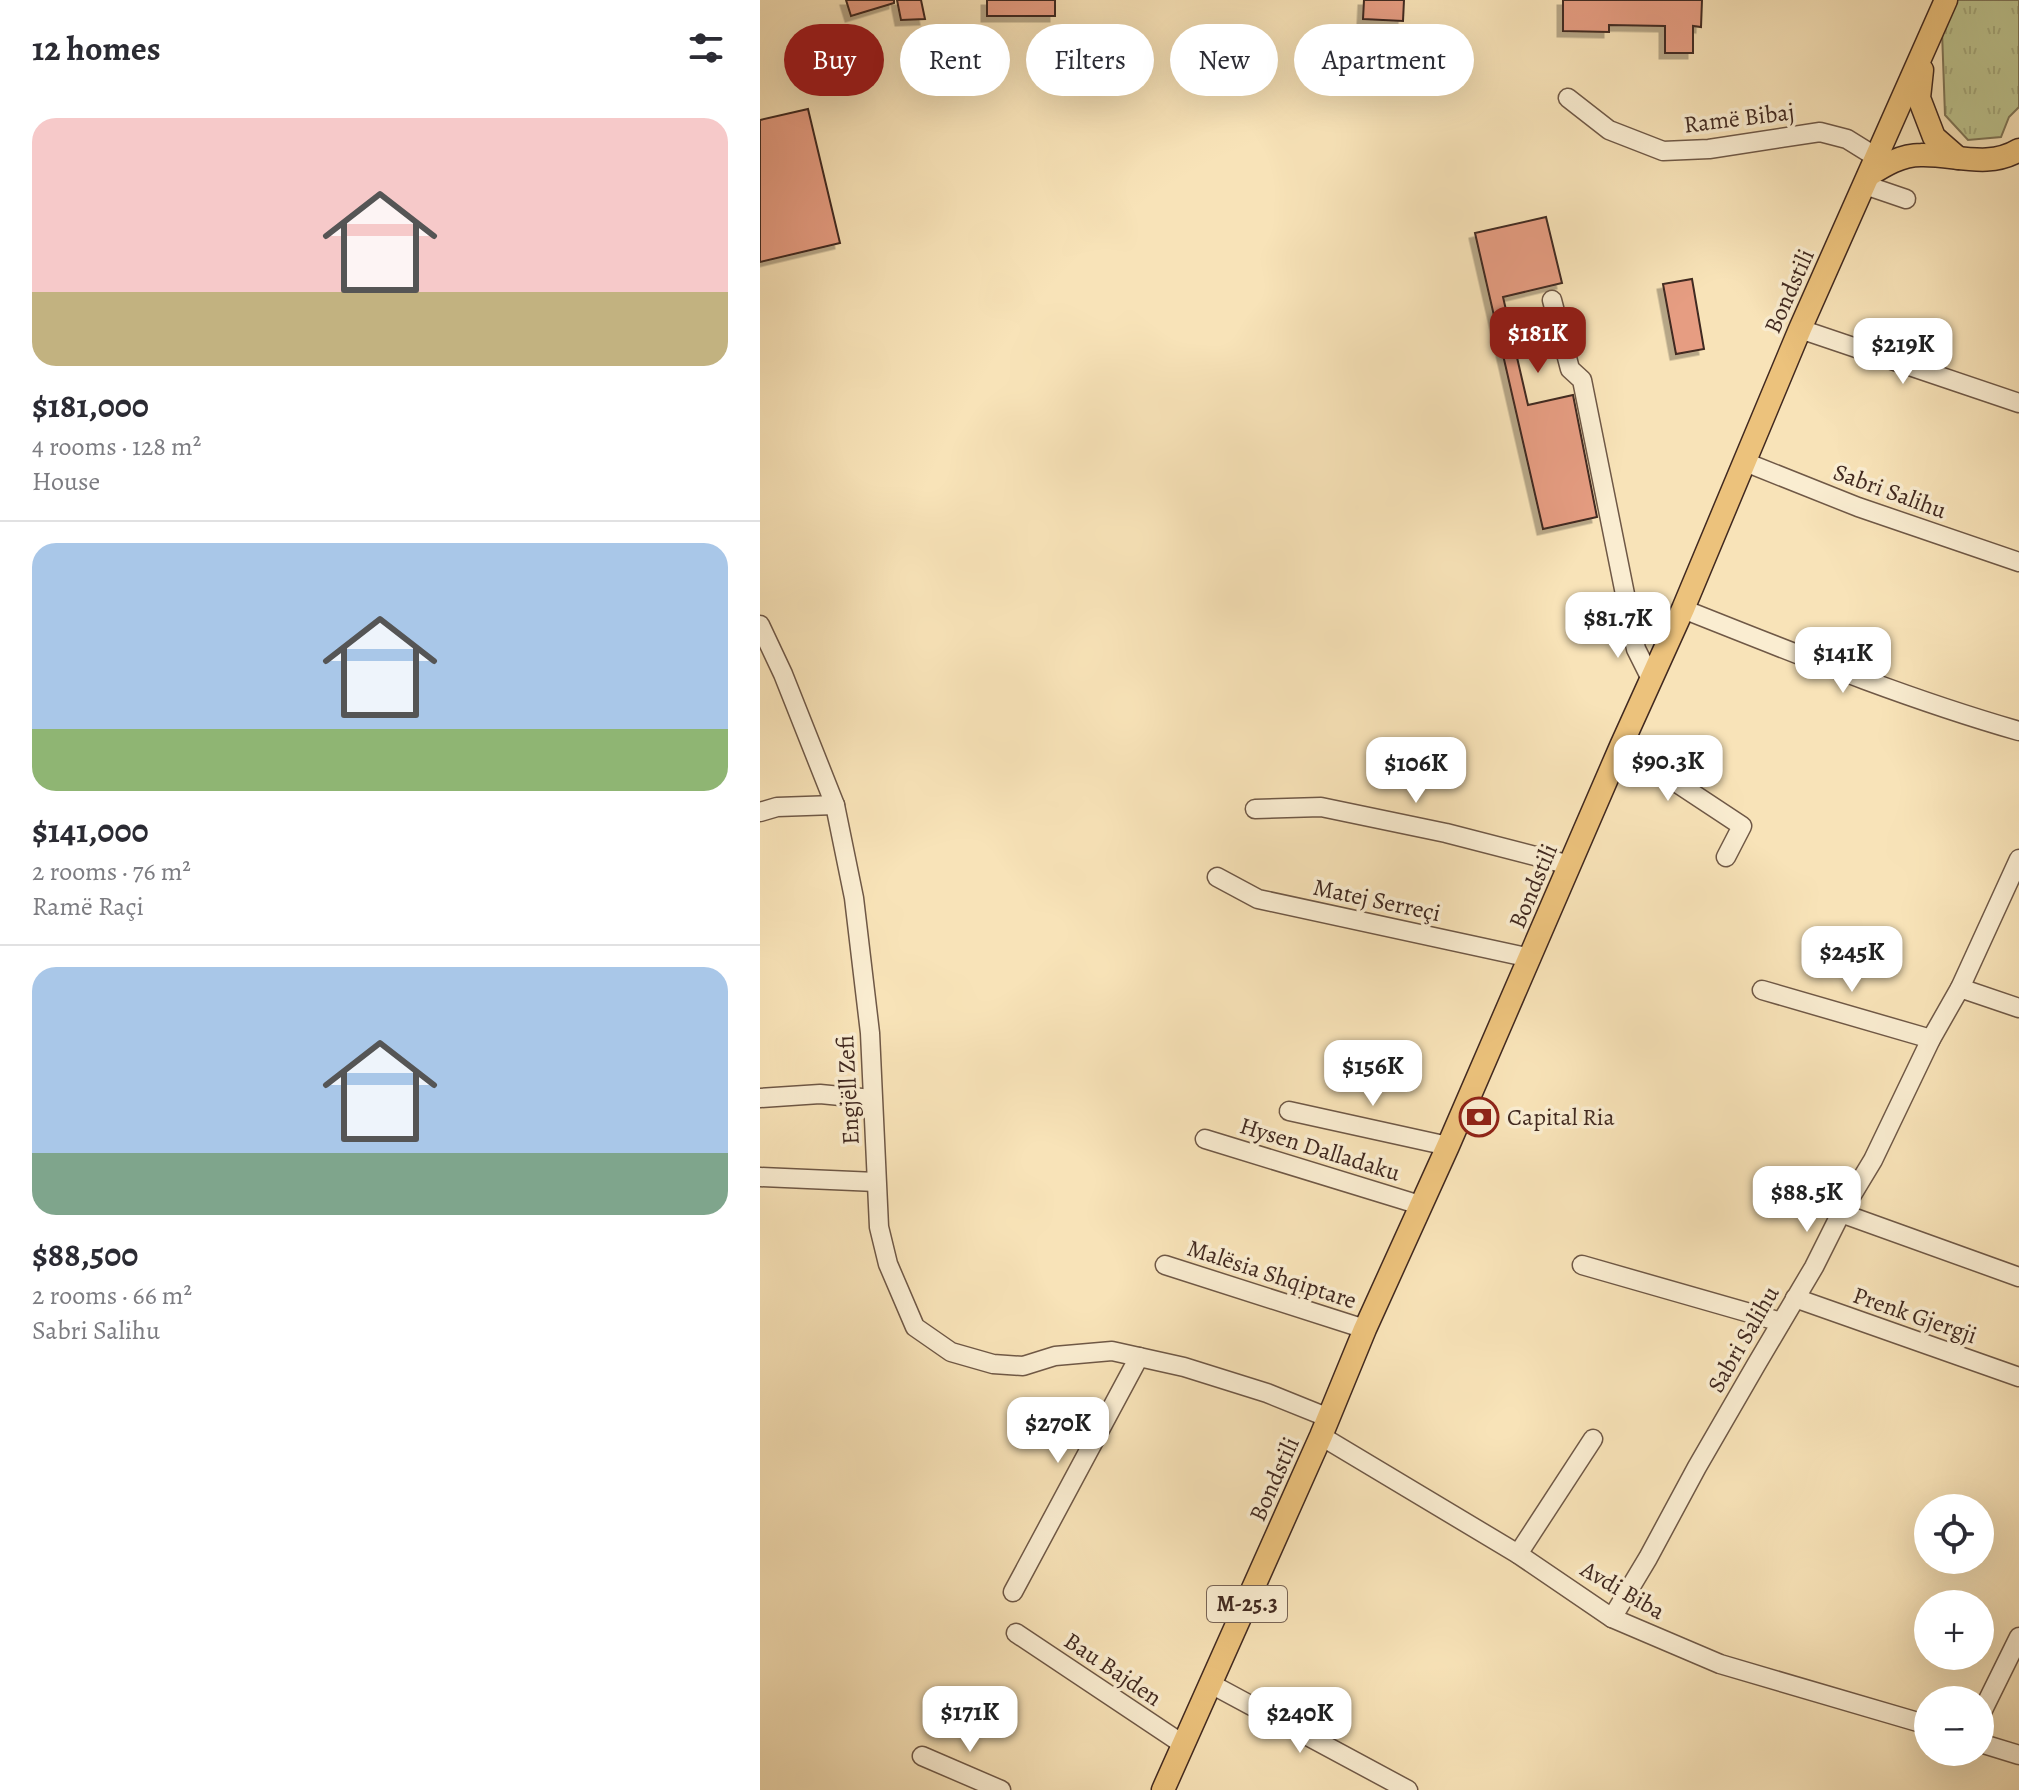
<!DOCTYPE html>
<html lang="en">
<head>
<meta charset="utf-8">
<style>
	body { margin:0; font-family:Alegreya,serif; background:#f2f2f3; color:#2b2b33; height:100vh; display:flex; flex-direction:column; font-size:30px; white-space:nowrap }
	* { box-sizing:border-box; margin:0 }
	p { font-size:26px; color:#7c7c81 }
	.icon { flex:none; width:44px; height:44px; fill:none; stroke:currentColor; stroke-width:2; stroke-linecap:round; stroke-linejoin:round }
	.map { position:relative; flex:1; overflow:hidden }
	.side { display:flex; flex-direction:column; background:#fff; width:760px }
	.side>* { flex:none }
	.top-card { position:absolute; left:24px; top:24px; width:760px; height:72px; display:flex; gap:16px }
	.tools { position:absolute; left:1154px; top:1494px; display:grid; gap:16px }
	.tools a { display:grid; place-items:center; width:80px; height:80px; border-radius:50%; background:#fff; box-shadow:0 8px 32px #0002; font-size:40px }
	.price { position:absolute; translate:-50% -68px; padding:0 18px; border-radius:16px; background:#fff; color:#222; font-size:26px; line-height:52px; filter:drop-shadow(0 2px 4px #0008) }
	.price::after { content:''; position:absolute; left:50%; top:48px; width:24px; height:18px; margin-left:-12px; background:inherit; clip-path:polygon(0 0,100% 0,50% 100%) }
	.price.selected { background:#8f2418; color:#fff }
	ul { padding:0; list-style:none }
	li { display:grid; align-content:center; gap:16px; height:424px; padding:0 32px }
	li+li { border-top:2px solid #e1e1e2 }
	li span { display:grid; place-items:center; height:248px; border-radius:24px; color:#555 }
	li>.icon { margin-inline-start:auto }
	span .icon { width:144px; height:144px; fill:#fffc; stroke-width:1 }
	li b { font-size:34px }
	h2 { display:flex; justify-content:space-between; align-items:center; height:96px; padding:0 32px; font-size:34px }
	.tag { padding:0 28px; border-radius:36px; background:#fff; box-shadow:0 8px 32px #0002; font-size:28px; line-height:72px }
	.tag.selected { background:#8f2418; color:#fff }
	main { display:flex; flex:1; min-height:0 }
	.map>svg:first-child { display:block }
	.grass { fill:url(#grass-tufts); stroke:#7f7658; stroke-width:2 }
	.building { fill:#e69d82; stroke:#412920; stroke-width:2; filter:url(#shadow) }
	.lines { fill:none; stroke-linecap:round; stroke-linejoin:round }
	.minor-casing { stroke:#6f5846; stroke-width:21 }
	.major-casing { stroke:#412920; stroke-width:25 }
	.minor { stroke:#faedd1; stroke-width:18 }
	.major { stroke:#ecc27c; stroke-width:22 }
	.labels { text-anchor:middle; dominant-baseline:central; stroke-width:7; stroke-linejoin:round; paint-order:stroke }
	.shield { fill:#faedd1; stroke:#786455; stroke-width:2 }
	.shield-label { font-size:22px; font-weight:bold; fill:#412920 }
	.street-label { font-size:24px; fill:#412920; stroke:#faedd1 }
	.poi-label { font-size:24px; fill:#412920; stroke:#faedd1; text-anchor:start }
</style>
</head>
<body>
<main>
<section class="side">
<h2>12 homes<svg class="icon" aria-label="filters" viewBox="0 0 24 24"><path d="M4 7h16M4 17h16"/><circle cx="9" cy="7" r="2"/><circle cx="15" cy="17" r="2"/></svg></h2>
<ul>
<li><span style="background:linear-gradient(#f6c9c9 70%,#c2b280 0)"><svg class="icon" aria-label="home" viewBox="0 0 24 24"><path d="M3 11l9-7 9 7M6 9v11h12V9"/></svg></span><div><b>$181,000</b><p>4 rooms · 128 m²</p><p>House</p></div></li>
<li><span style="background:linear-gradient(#a9c7e8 75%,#8fb573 0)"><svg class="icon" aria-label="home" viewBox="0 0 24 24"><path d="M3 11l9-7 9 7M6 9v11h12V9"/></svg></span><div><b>$141,000</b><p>2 rooms · 76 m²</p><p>Ramë Raçi</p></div></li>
<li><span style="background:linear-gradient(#a9c7e8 75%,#7fa58c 0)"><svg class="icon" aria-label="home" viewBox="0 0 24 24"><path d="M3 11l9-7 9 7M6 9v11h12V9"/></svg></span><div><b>$88,500</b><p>2 rooms · 66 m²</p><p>Sabri Salihu</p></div></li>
</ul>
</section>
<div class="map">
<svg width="1259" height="1790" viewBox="0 0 1259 1790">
	<defs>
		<pattern id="grass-tufts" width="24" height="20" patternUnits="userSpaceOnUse" patternTransform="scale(2)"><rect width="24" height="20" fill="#bdc48f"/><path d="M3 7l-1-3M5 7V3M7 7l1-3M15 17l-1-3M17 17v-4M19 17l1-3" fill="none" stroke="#a4a87b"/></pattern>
		<filter id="shadow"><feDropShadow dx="-5.5" dy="5.5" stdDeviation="0" flood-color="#0004"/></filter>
	</defs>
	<rect width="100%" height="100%" fill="#f8e3b8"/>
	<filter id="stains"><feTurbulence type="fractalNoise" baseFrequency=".0025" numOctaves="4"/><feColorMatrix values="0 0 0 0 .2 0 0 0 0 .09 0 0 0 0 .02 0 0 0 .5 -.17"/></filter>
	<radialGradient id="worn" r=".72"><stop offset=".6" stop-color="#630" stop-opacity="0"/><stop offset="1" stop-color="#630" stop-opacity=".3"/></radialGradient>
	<polygon class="grass" points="1197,0 1259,0 1259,107 1249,117 1241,137 1208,140 1185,115 1182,31"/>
	<g class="building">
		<polygon points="86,0 134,0 134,3 91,16"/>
		<polygon points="137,0 161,0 165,19 141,20"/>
		<rect x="227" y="0" width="68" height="16"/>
		<polygon points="604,0 644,0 643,21 603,19"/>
		<polygon points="803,0 942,0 941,27 933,26 933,53 905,53 905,26 849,25 849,32 803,31"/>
		<polygon points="48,109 80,243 0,262 0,120"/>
		<polygon points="786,217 802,283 743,297 768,405 813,395 837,517 783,529 715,233"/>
		<polygon points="932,279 944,349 916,354 903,284"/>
	</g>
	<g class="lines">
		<g class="minor-casing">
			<g id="minor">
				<polyline points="808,98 849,130 903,151 949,149 1060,132 1087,139 1116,157"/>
				<polyline points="1105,185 1146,199"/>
				<polyline points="792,300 810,369 822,380 876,649 892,681"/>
				<polyline points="1040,329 1259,403"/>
				<polyline points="985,462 1098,507 1259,562"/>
				<path d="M 923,609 C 1034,653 1144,698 1259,731"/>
				<polyline points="0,625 23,674 75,805 94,898 110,1033 119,1227 128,1264 155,1327 191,1352 233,1364 263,1366 295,1356 352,1351 424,1367 507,1393 569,1418"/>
				<polyline points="861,746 982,826 966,857"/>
				<polyline points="495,809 561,807 686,833 810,865"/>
				<polyline points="0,812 17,807 75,805"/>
				<polyline points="457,877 498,899 771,958"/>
				<polyline points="1200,988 1259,1008"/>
				<polyline points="1002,990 1171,1039"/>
				<polyline points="0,1098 60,1094 112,1099"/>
				<polyline points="529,1111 688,1146"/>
				<polyline points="445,1139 660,1205"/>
				<polyline points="0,1177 116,1182"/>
				<polyline points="1081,1213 1259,1277"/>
				<polyline points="405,1265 605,1329"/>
				<polyline points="822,1265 1021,1322"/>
				<polyline points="1035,1298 1259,1377"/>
				<polyline points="561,1436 758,1554 852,1618 960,1664 1168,1725"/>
				<polyline points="758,1554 833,1439"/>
				<polyline points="253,1592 379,1357"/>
				<polyline points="852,1618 888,1558 937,1467 996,1365 1054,1267 1081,1213 1113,1160 1171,1039 1200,988 1259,859"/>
				<polyline points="256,1633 424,1745"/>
				<polyline points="451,1684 648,1790"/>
				<polyline points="1220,1716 1259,1637"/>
				<polyline points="1220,1743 1259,1755"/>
				<polyline points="162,1756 241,1790"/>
			</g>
		</g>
		<g class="major-casing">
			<g id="major">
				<polyline points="1162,70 1159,98 1174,137 1198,158"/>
				<path d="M 1109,175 C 1125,165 1141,155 1161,155 C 1194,154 1228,169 1259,150"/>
				<polyline points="403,1790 561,1436 605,1329 688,1146 861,746 923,609 1040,329 1186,0"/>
			</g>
		</g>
		<use href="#minor" class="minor"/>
		<use href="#major" class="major"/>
	</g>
	<defs>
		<g id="bank-ring" transform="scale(2)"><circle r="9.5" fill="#faedd1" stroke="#8f2418" stroke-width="1.5"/><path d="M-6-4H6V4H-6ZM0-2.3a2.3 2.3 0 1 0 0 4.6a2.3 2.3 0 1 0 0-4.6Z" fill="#8f2418"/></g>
	</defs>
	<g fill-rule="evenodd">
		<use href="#bank-ring" x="719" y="1117"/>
	</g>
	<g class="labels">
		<rect class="shield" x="447" y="1586" width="80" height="36" rx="6"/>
		<g class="shield-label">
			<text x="487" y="1604">M-25.3</text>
		</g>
		<g class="street-label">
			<text transform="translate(979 118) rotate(-7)">Ramë Bibaj</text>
			<text transform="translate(1029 291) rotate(-66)">Bondstili</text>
			<text transform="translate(1130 491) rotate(20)">Sabri Salihu</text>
			<text transform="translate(773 886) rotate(-67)">Bondstili</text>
			<text transform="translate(617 900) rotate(12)">Matej Serreçi</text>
			<text transform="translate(88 1090) rotate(-93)">Engjëll Zefi</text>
			<text transform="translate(560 1149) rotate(17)">Hysen Dalladaku</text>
			<text transform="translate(512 1274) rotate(18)">Malësia Shqiptare</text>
			<text transform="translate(1155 1315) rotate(19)">Prenk Gjergji</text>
			<text transform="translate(983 1339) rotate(-60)">Sabri Salihu</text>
			<text transform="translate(514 1479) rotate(-66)">Bondstili</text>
			<text transform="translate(863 1590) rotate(30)">Avdi Biba</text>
			<text transform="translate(353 1669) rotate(34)">Bau Bajden</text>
		</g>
		<g class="poi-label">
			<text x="747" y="1117">Capital Ria</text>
		</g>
	</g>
	<rect width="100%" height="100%" filter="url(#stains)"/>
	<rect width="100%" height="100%" fill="url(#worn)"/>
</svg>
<div class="tools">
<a><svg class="icon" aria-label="locate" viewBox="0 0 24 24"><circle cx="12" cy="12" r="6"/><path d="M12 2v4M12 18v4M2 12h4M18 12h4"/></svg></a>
<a>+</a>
<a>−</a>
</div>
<b class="price selected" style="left:778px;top:375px">$181K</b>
<b class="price" style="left:1143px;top:386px">$219K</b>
<b class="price" style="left:858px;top:660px">$81.7K</b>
<b class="price" style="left:1083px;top:695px">$141K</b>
<b class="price" style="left:908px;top:803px">$90.3K</b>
<b class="price" style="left:656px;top:805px">$106K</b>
<b class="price" style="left:1092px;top:994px">$245K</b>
<b class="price" style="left:613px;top:1108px">$156K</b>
<b class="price" style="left:1047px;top:1234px">$88.5K</b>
<b class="price" style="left:298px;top:1465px">$270K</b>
<b class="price" style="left:210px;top:1754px">$171K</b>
<b class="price" style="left:540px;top:1755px">$240K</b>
<div class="top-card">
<a class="tag selected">Buy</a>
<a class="tag">Rent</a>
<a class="tag">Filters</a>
<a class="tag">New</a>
<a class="tag">Apartment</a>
</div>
</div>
</main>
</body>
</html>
